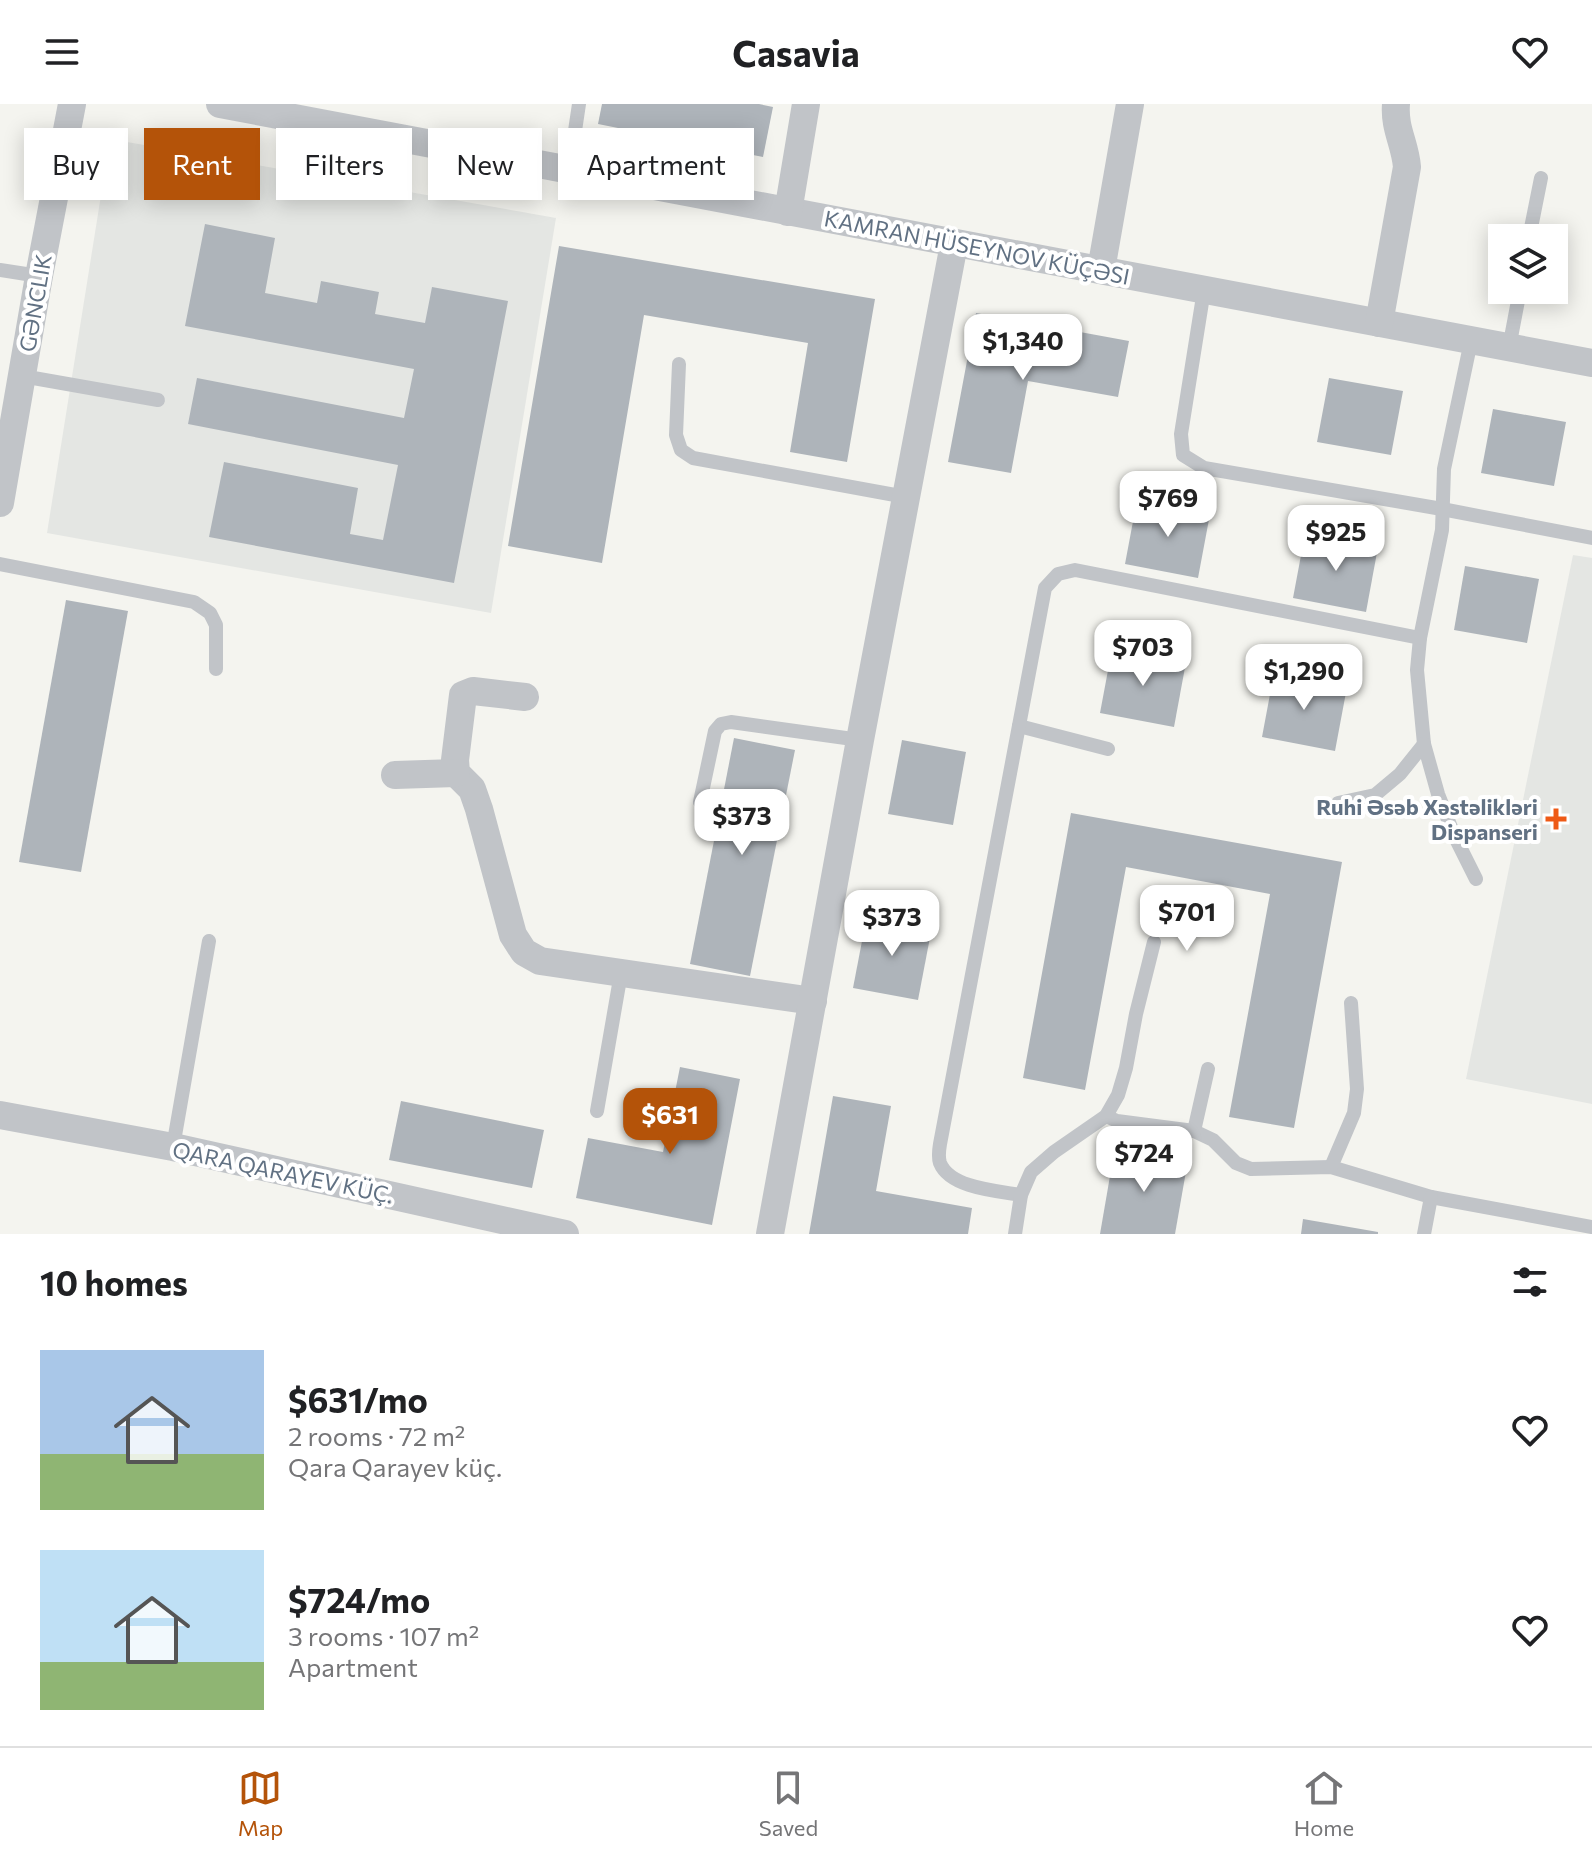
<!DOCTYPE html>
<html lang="en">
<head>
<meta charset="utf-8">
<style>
	body { margin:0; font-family:Commissioner,sans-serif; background:#f2f2f2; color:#202124; height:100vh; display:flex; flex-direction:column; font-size:30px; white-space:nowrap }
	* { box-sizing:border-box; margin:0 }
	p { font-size:26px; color:#757577 }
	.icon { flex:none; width:44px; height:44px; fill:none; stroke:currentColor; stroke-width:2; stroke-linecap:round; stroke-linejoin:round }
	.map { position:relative; height:1130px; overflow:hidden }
	.drawer { display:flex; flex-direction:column; background:#fff; flex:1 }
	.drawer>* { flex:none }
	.top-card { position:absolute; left:24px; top:24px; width:800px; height:72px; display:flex; gap:16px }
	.buttons { position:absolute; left:1488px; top:120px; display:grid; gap:16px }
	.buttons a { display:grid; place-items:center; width:80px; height:80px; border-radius:0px; background:#fff; box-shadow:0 4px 20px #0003; font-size:40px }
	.price { position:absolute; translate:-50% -68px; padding:0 18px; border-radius:16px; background:#fff; color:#222; font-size:26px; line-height:52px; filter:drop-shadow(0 2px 4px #0008) }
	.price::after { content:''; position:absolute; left:50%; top:48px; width:24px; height:18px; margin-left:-12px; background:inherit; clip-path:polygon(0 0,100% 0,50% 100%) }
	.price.on { background:#b45309; color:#fff }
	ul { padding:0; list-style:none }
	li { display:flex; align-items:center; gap:24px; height:200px; padding:0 40px }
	li span { display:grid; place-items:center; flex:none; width:224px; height:160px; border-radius:0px; color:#555 }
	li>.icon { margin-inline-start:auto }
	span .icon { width:96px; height:96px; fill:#fffc; stroke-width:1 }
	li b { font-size:34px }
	h2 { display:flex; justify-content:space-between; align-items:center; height:96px; padding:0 40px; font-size:34px }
	.pill { padding:0 28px; border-radius:0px; background:#fff; box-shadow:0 4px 20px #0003; font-size:28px; line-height:72px }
	.pill.on { background:#b45309; color:#fff }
	header { display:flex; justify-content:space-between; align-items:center; height:104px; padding:0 40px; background:#fff; font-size:36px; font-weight:700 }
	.tab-bar { display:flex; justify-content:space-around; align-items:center; height:112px; border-top:2px solid #e0e0e0; background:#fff; font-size:22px; color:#757577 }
	.tab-bar a { display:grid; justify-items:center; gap:4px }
	.tab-bar .on { color:#b45309 }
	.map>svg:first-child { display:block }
	.built { fill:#e4e6e3 }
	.building { fill:#aeb4ba }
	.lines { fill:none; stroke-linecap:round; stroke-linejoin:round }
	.lane { stroke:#c1c4c8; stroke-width:14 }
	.street { stroke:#c1c4c8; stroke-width:28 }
	.poi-dot { fill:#ee5a16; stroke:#fff; stroke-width:3 }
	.labels { text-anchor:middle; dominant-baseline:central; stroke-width:8; stroke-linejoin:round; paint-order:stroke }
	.street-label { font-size:22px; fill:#617183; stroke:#fff }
	.poi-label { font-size:22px; font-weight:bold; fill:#617183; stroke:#fff; text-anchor:end }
</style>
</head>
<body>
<header><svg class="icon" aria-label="menu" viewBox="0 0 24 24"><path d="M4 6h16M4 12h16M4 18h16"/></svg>Casavia<svg class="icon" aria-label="heart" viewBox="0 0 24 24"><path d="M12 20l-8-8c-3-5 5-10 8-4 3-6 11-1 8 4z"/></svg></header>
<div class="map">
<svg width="1592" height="1130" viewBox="0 0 1592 1130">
	<rect width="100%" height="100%" fill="#f4f4ef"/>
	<g class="built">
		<polygon points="110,35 556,114 491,509 47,429"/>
		<polygon points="1573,451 1592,454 1592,1000 1466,975"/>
	</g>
	<g class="building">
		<polygon points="602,0 759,0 773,3 763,53 598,20"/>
		<polygon points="205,120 275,134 265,189 317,199 321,177 379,188 375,210 425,219 432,183 508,197 454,479 209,433 224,358 358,384 350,430 383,436 398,361 188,320 197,274 404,314 414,265 185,222"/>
		<polygon points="559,142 875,195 847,358 790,348 808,239 644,211 602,459 508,442"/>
		<polygon points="976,209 1129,237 1118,293 1028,277 1011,369 948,358"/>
		<polygon points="1329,274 1403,287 1391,351 1317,338"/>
		<polygon points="1493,305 1566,318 1554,382 1481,369"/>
		<polygon points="1137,396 1210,410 1198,474 1125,460"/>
		<polygon points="1305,430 1378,443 1366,508 1293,494"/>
		<polygon points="1465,462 1539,475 1527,539 1454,526"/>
		<polygon points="66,496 128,507 81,768 19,758"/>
		<polygon points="1112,545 1186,558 1174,623 1100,609"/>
		<polygon points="1274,569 1347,583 1335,647 1262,633"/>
		<polygon points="734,634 795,646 750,872 690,860"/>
		<polygon points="902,636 966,648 953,721 888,710"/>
		<polygon points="1071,709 1342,758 1294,1024 1229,1013 1270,790 1126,763 1085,986 1023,974"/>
		<polygon points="867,811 932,823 918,896 853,884"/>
		<polygon points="680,963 740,975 712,1121 576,1094 588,1034 663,1048"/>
		<polygon points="833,992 891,1002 876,1087 972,1104 968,1130 809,1130"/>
		<polygon points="401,997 544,1026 532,1084 389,1056"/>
		<polygon points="1115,1043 1188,1056 1175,1130 1100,1130"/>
		<polygon points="1303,1115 1378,1128 1378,1130 1301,1130"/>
	</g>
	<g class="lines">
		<g class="lane">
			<polyline points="569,67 579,0"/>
			<polyline points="1529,134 1541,74"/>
			<polyline points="0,166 39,172"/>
			<polyline points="1204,186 1181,330 1183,351 1204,364 1442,405 1592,434"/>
			<polyline points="1471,237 1444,365 1442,426 1420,534 1417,566 1424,640 1438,690 1454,731 1476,775"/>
			<polyline points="1509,244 1520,186"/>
			<polyline points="679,260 676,331 681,346 693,354 906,393"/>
			<polyline points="22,272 158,296"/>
			<polyline points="0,460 194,498 210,509 216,521 216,565"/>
			<polyline points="1019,622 1108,645"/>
			<polyline points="700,698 715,627 721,620 731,618 860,636"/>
			<polyline points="1338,699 1375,691 1400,670 1424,640"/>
			<polyline points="597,1007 621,869"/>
			<polyline points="1106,1012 1117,1017 1194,1027 1213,1036 1236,1059 1251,1065 1331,1063 1431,1093 1592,1123"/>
			<polyline points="1194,1027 1208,965"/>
			<polyline points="173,1043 209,837"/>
			<polyline points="1331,1063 1354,1009 1357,985 1351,899"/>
			<path d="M 1021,1091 C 997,1087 950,1084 940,1059 C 938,1053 939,1046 940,1040 L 1045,484 L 1058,470 L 1075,466 L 1420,534"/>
			<polyline points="1015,1130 1021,1091 1031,1068 1054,1048 1106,1012 1118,991 1126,964 1136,910 1154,838"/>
			<polyline points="1424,1130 1431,1093"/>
		</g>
		<g class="street">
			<polyline points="220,0 1592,259"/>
			<polyline points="788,108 806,0"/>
			<polyline points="1101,166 1130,0"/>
			<path d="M 1379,219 L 1407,63 C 1405,39 1394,25 1396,0"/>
			<polyline points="0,399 39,172 72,0"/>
			<polyline points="525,593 473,587 463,591 455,656 456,669 472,685 479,705 513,831 524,848 540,857 813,897"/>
			<polyline points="395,671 456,669"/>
			<polyline points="0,1011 173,1043 565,1130"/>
			<polyline points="770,1130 860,636 954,140"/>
		</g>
	</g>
	<path class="poi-dot" d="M1552 703h8v8h8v8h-8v8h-8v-8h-8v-8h8z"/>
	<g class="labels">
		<g class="street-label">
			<text transform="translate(977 143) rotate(11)">KAMRAN HÜSEYNOV KÜÇƏSI</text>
			<text transform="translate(35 199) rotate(-80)">GƏNCLIK</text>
			<text transform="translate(283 1068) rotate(12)">QARA QARAYEV KÜÇ.</text>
		</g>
		<g class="poi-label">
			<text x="1538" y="702">Ruhi Əsəb Xəstəlikləri<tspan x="1538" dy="25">Dispanseri</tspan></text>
		</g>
	</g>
</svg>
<div class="buttons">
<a><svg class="icon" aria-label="layers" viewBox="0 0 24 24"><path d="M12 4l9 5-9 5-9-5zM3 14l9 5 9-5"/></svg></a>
</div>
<b class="price" style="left:1023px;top:278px">$1,340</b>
<b class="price" style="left:1168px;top:435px">$769</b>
<b class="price" style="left:1336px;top:469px">$925</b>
<b class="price" style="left:1143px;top:584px">$703</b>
<b class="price" style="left:1304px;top:608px">$1,290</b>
<b class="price" style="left:742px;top:753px">$373</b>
<b class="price" style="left:1187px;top:849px">$701</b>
<b class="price" style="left:892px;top:854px">$373</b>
<b class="price on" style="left:670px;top:1052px">$631</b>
<b class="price" style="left:1144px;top:1090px">$724</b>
<div class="top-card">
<a class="pill">Buy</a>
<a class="pill on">Rent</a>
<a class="pill">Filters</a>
<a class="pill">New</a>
<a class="pill">Apartment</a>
</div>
</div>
<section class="drawer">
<h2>10 homes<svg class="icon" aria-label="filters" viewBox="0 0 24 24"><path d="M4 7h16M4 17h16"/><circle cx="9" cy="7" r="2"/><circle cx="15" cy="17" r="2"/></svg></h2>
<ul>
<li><span style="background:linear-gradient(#a9c7e8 65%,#8fb573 0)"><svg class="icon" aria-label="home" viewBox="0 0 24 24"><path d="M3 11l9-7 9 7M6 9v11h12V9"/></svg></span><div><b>$631/mo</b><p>2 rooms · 72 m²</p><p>Qara Qarayev küç.</p></div><svg class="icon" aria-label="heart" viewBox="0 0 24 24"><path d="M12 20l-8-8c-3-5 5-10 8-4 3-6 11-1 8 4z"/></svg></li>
<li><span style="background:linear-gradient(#bfe0f5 70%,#8fb573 0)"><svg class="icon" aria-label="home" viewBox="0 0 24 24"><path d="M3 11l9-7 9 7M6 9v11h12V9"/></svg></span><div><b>$724/mo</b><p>3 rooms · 107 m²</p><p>Apartment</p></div><svg class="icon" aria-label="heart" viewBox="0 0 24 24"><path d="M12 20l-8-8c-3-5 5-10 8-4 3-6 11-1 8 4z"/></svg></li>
</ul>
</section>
<nav class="tab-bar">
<a class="on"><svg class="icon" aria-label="map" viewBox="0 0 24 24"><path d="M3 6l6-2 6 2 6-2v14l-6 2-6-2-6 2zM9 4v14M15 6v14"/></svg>Map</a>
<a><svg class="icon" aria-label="saved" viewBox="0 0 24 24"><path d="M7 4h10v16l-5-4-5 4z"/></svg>Saved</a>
<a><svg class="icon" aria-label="home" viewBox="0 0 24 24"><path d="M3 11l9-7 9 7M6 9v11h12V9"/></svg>Home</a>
</nav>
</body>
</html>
